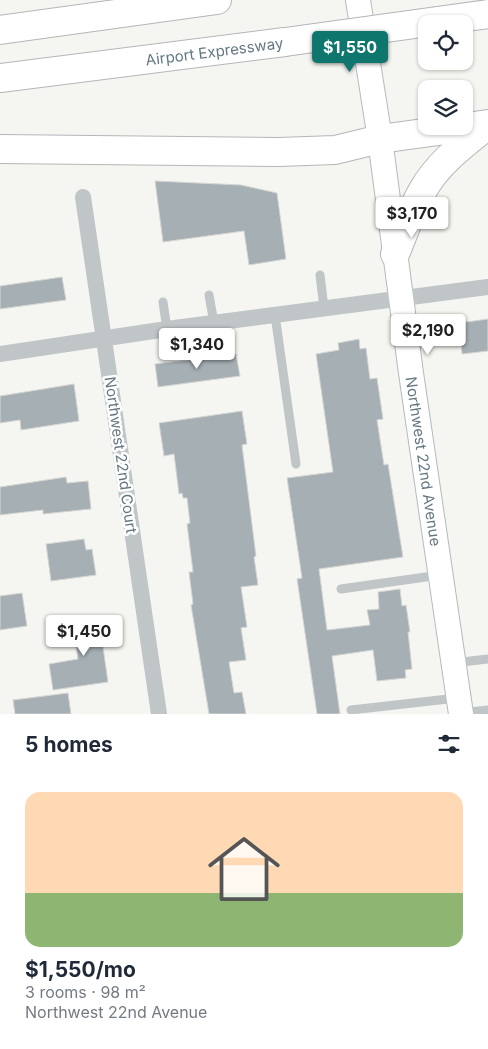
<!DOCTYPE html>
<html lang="en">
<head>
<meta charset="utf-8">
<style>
	body { margin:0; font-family:Inter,sans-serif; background:#f2f2f3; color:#1f2937; height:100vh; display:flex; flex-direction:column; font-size:19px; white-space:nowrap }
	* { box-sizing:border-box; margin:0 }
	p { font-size:16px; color:#747a83 }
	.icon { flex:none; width:28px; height:28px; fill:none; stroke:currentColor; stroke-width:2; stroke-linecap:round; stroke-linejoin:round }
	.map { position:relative; height:714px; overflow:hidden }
	.panel { display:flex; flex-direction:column; background:#fff; flex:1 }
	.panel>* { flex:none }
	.controls { position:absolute; left:418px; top:15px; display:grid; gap:10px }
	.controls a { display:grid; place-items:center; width:55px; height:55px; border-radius:10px; background:#fff; box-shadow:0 1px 4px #0004; font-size:25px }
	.price { position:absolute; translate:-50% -42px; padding:0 11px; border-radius:5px; background:#fff; color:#222; font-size:16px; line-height:32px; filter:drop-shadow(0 1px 2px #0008) }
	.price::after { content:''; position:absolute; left:50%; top:30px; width:15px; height:11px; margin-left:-8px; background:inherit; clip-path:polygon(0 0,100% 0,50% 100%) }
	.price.current { background:#0f766e; color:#fff }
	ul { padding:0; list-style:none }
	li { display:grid; align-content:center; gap:10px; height:265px; padding:0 25px }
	li span { display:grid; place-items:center; height:155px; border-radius:15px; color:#555 }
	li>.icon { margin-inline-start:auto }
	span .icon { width:90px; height:90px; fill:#fffc; stroke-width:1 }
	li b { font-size:21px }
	h2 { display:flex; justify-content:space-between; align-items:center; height:60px; padding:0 25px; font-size:21px }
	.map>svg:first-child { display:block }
	.building { fill:#a6b0b4; stroke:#d6d6d4 }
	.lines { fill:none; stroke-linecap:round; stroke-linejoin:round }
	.secondary-casing { stroke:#b4babe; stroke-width:26 }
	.highway-casing { stroke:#b3b7ba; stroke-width:30 }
	.lane { stroke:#c0c5c7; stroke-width:9 }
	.street { stroke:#c0c5c7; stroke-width:16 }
	.secondary { stroke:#fff; stroke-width:24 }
	.highway { stroke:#fff; stroke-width:28 }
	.highway-bridge-casing { stroke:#b3b7ba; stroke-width:30; stroke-linecap:butt }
	.highway-bridge { stroke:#fff; stroke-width:28 }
	.labels { text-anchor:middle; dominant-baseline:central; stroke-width:5; stroke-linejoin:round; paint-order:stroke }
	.street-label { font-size:15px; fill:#637783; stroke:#fff }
</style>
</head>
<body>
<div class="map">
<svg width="488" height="714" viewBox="0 0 488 714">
	<rect width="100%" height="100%" fill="#f5f5f1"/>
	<g class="building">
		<polygon points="155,181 241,185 277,193 286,259 249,265 244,231 163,242"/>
		<polygon points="62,277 66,300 0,309 0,286"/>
		<polygon points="488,319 488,351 462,354 459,323"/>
		<polygon points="359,339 360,349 366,348 370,379 377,378 383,419 377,420 384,465 388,464 403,557 319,569 327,630 370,625 367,610 379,609 378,592 400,589 402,606 406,605 410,632 408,632 412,669 405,670 406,678 377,681 373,650 332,656 340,714 317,714 297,579 302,578 287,478 333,472 316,354 339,350 338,343"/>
		<polygon points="236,354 240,376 158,387 155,364"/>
		<polygon points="74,384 79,421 21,430 20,420 0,423 0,396"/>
		<polygon points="242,411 247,444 242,445 256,556 254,557 258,585 241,587 247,627 241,628 246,660 229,662 234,693 242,692 246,714 209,714 191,605 193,604 189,572 193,572 187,524 190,523 187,498 183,498 182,493 179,494 174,454 164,456 159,423"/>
		<polygon points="66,477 67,483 88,481 91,509 43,514 43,510 0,515 0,487"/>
		<polygon points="84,539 86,550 92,549 96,575 51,581 46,544"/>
		<polygon points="22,593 27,626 0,630 0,596"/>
		<polygon points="107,618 109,635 106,636 107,646 103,647 108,682 53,690 49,664 78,659 72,623"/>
		<polygon points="68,693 71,714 15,714 13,700"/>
	</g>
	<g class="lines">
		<g class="secondary-casing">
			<g id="secondary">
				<path id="s1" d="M 358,0 L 380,139 L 411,373 L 461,714"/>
			</g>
		</g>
		<g class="highway-casing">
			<g id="highway">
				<polyline points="437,21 488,14"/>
				<polyline points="0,30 217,0"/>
				<path id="s2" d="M 0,78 L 285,42"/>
				<polyline points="0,149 279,152 335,150 380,139 488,124"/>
				<path d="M 395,254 C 404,233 411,210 423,190 C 438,163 464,144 488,125"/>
			</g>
		</g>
		<g class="lane">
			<polyline points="320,275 324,308"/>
			<polyline points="209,295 214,323"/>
			<polyline points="163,302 167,329"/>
			<polyline points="275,315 296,464"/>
			<polyline points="341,589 440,575"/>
			<polyline points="453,663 488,659"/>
			<polyline points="351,710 457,698"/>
			<polyline points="461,713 488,710"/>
		</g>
		<g class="street">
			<polyline points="83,197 159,714"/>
			<polyline points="0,354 167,329 488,287"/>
		</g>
		<use href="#secondary" class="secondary"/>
		<use href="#highway" class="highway"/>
		<g class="highway-bridge-casing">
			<polyline id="highway-bridge" points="285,42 437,21"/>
		</g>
		<use href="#highway-bridge" class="highway-bridge"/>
	</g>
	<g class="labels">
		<g class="street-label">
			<text stroke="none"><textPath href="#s2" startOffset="216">Airport Expressway</textPath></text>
			<text transform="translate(121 455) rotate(82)">Northwest 22nd Court</text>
			<text stroke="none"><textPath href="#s1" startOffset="466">Northwest 22nd Avenue</textPath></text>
		</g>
	</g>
</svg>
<div class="controls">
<a><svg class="icon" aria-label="locate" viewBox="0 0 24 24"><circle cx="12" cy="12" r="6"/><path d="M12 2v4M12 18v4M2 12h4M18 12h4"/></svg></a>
<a><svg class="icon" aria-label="layers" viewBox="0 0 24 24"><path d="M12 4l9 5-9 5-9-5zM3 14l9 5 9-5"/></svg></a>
</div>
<b class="price current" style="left:350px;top:73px">$1,550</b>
<b class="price" style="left:412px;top:239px">$3,170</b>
<b class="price" style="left:428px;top:356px">$2,190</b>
<b class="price" style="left:197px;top:370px">$1,340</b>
<b class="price" style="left:84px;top:657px">$1,450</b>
</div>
<section class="panel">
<h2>5 homes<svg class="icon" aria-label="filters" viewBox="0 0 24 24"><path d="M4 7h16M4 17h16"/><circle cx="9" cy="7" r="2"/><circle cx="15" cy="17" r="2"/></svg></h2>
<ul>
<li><span style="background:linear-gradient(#ffd9b3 65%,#8fb573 0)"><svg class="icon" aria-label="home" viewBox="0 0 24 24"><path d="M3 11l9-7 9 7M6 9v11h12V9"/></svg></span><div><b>$1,550/mo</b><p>3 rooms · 98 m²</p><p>Northwest 22nd Avenue</p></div></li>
</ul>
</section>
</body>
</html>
